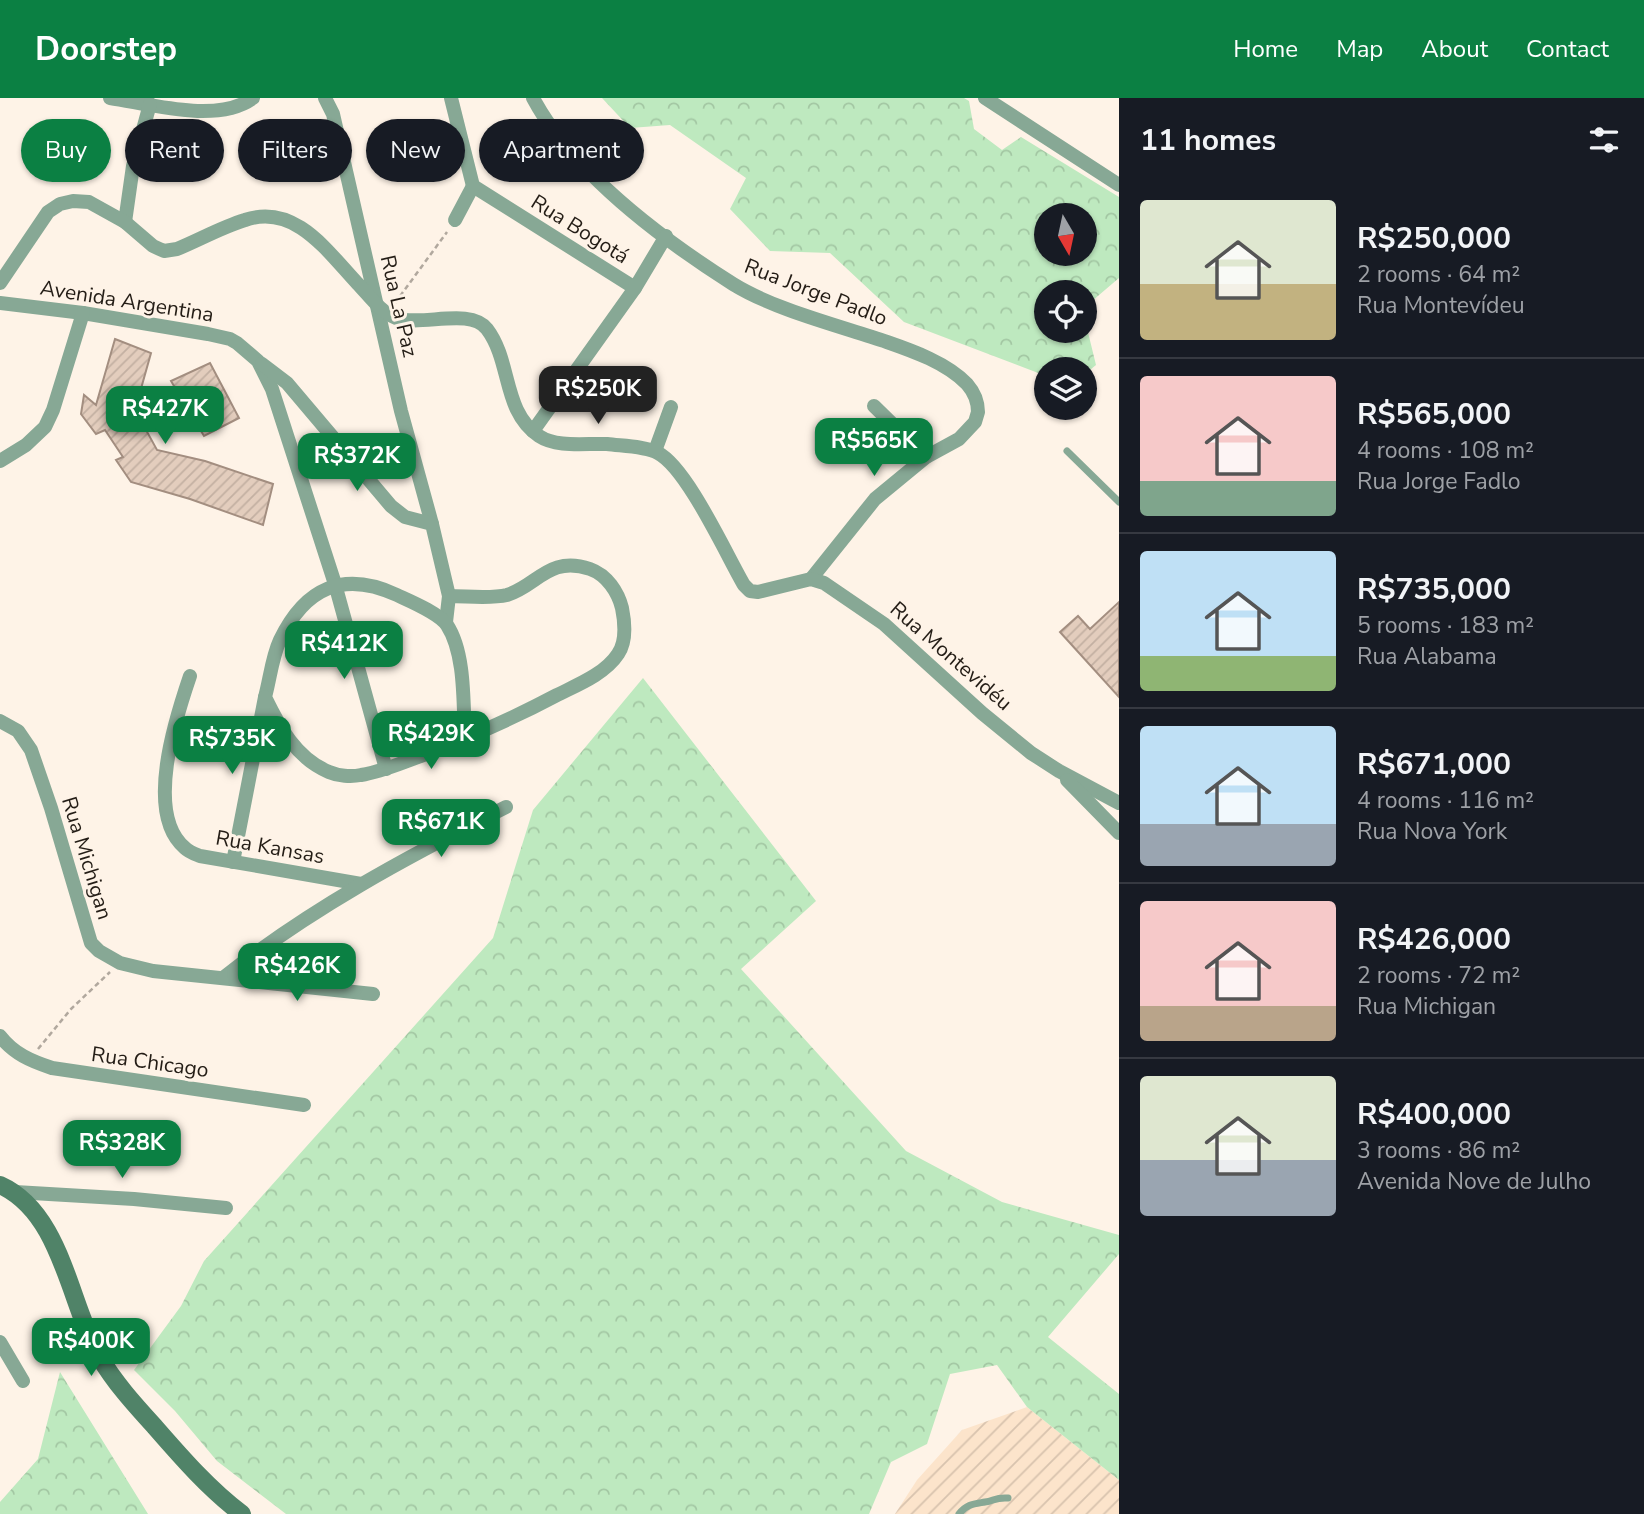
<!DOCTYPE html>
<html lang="en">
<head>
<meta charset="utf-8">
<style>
	body { margin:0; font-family:"Nunito Sans",sans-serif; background:#20242c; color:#f1f3f6; height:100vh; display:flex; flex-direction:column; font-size:26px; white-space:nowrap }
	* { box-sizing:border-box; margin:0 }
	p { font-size:23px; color:#9ea1a6 }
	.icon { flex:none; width:38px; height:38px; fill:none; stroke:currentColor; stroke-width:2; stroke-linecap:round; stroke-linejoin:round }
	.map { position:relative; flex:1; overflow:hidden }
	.side { display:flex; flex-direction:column; background:#171b24; width:525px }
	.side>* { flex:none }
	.banner { position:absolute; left:21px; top:21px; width:665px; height:63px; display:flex; gap:14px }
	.needle { width:46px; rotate:171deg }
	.buttons { position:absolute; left:1034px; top:105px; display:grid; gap:14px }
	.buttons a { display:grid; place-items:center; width:63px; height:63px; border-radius:50%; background:#171b24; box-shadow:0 2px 5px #0004; font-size:35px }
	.price { position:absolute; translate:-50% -60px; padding:0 16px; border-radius:14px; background:#0b8043; color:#fff; font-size:23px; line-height:46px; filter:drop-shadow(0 2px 4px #0008) }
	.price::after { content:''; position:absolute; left:50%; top:42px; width:21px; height:16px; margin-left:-10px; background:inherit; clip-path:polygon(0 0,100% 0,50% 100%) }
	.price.on { background:#222; color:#fff }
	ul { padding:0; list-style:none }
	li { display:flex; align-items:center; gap:21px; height:175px; padding:0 21px }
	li+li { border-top:2px solid #363941 }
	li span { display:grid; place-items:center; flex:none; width:196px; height:140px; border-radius:7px; color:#555 }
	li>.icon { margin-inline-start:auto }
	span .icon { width:84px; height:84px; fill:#fffc; stroke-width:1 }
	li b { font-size:30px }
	h2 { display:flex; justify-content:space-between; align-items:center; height:84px; padding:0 21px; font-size:30px }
	.pill { padding:0 24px; border-radius:32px; background:#171b24; box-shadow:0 2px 5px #0004; font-size:24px; line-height:63px }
	.pill.on { background:#0b8043; color:#fff }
	header { display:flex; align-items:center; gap:42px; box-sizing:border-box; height:98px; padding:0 35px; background:#0b8043; color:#fff }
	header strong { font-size:33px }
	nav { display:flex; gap:38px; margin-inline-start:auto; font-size:24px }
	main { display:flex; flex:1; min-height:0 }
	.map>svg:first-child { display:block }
	.industrial { fill:url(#industrial-furrows) }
	.forest { fill:url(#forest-crowns); fill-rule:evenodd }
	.building { fill:url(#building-hatch); stroke:#a38e80; stroke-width:2 }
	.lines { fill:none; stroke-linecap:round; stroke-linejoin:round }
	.path { stroke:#b1a89e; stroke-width:2.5; stroke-dasharray:5 3.5; stroke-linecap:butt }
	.service { stroke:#87a895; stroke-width:7 }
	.minor { stroke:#87a895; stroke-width:14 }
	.secondary { stroke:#508368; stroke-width:18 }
	.labels { text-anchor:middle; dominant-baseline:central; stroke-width:6; stroke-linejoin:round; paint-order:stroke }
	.street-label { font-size:21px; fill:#241d16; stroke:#fef3e7 }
</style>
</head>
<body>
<header>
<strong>Doorstep</strong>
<nav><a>Home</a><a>Map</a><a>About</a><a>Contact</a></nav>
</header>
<main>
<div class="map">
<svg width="1119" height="1416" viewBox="0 0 1119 1416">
	<defs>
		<pattern id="industrial-furrows" width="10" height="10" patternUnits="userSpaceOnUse" patternTransform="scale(1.75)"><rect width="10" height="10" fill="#fce4cb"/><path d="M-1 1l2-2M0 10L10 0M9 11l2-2" fill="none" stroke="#d8c3ae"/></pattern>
		<pattern id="forest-crowns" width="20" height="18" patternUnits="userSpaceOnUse" patternTransform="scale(1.75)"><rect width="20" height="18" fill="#bee9bf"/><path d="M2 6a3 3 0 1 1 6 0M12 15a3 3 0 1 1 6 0" fill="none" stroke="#a3c7a3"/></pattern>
		<pattern id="building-hatch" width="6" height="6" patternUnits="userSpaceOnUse" patternTransform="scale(1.75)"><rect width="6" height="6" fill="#e3cdbd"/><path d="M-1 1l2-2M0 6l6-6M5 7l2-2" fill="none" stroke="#c3b0a2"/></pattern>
	</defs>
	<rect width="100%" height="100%" fill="#fef3e7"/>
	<polygon class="industrial" points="1027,1309 1119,1382 1119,1416 895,1416 917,1382 962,1332"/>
	<g class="forest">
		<path d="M 602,0 L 964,0 L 969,3 L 974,31 L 1002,52 L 1021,39 L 1119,99 L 1119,180 L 1085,209 L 1085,194 L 1046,194 L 1046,233 L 1085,233 L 1085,222 L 1096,267 L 1085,276 L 1085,271 L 1046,271 L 1046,278 L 904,224 L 830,155 L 770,153 L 730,111 L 746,80 L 670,27 L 630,30 ZM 1046,117 L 1085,117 L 1085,156 L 1046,156 Z"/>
		<polygon points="643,580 816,803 741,871 906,1053 1002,1104 1119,1137 1119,1156 1048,1239 1119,1296 1119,1382 1027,1309 997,1267 950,1276 927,1346 891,1364 869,1416 286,1416 217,1363 175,1313 134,1272 181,1208 204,1163 493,840 533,712"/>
		<polygon points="60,1274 148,1416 0,1416 0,1404 38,1361"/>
	</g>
	<g class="building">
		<polygon points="115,241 151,255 135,312 157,352 205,363 273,386 263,427 190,401 131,384 116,362 123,359 105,332 96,336 81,316 84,297 96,307"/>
		<polygon points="210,265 239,320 204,338 171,283"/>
		<polygon points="1119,504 1119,599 1060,534 1078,518 1090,531"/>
	</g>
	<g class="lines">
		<g class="path">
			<polyline points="395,205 447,134"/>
			<polyline points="38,951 71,911 110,874"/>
		</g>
		<g class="service">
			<polyline points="1067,353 1119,404"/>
			<path d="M 959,1416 C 967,1406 974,1406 985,1404 C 994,1403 995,1399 1008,1400"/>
		</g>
		<g class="minor">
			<path d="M 110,0 C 150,6 218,26 253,0"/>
			<polyline points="325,0 333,16 401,313 432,426"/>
			<polyline points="451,0 473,88 635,190"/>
			<path d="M 533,0 C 573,75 662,141 733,186 C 775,212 840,228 887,244 C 913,253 947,265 967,286 C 974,294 978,303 978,314 L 975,324 L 959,341 L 926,359 L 875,401 L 811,481"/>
			<polyline points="985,0 1119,87"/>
			<polyline points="455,122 473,88"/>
			<polyline points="125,124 133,68 150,6"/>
			<path d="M 0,185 L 48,114 L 60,106 L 73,103 L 89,104 L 125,124 L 153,148 L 164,153 L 177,151 C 199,142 222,129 245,122 C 295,105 327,153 357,185 C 368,196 380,214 396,220 C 421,229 470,209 487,231 C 512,264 502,313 539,338 C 557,350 586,345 607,346 C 622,348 645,348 658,355 C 687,370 726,456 744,487 L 750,493 L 758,494 L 811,481 L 824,485 L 884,526 L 982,615 L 1031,655 L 1059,673 L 1119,705"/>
			<polyline points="0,205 83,215 208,236 230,241 237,245 258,263 272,291 335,486 386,671"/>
			<polyline points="262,266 287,285 391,408 405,419 432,426 449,498 446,524"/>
			<polyline points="874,308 926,359"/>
			<polyline points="533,333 635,190 666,138"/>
			<polyline points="655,353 671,309"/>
			<polyline points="0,363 26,347 45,329 53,312 83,215"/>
			<path d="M 449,498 C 467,498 490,501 507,497 C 537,488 549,457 590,471 C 607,477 618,494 622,510 C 625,525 627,543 618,556 C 605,576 577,587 557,597 C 512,621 468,640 421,658 C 401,665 381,674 361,677 C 351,679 338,678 329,674 C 296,660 280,630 265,599 C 270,581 272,559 280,542 C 305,490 343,472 397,497 C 410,503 439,515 447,527 C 466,556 463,608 465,641"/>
			<path d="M 190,578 C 176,619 144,716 185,750 C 189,754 195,756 200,758 L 361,786"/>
			<polyline points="0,623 18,633 31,652 51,710 91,845 99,853 120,865 153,873 373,896"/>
			<polyline points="1067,682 1119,735"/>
			<polyline points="233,764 265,599"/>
			<path d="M 223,880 C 310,811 407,759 506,709"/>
			<path d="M 0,938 C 14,956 31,963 52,970 L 304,1007"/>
			<polyline points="15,1094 134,1101 226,1110"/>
			<polyline points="0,1244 23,1283"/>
		</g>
		<path class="secondary" d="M 0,1087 C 62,1115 69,1205 99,1258 C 114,1284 135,1307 155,1329 C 182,1360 209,1391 242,1416"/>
	</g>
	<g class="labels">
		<g class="street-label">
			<text transform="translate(580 131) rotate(32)">Rua Bogotá</text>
			<text transform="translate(816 194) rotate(21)">Rua Jorge Padlo</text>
			<text transform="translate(127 203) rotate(9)">Avenida Argentina</text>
			<text transform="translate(399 208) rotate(77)">Rua La Paz</text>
			<text transform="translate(951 558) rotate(41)">Rua Montevidéu</text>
			<text transform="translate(270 749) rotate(10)">Rua Kansas</text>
			<text transform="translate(87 760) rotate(73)">Rua Michigan</text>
			<text transform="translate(150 964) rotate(8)">Rua Chicago</text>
		</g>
	</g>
</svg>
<div class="buttons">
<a><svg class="needle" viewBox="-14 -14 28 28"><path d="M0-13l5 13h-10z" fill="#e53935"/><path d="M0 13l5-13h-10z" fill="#9ea1a6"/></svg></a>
<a><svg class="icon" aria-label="locate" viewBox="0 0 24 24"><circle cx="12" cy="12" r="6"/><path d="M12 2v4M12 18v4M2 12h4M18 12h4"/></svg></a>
<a><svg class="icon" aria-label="layers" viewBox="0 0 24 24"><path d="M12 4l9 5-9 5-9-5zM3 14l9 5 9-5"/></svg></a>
</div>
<b class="price on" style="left:598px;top:328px">R$250K</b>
<b class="price" style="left:165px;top:348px">R$427K</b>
<b class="price" style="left:874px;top:380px">R$565K</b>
<b class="price" style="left:357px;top:395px">R$372K</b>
<b class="price" style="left:344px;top:583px">R$412K</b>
<b class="price" style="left:431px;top:673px">R$429K</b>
<b class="price" style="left:232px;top:678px">R$735K</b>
<b class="price" style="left:441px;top:761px">R$671K</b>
<b class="price" style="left:297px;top:905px">R$426K</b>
<b class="price" style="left:122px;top:1082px">R$328K</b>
<b class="price" style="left:91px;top:1280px">R$400K</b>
<div class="banner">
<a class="pill on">Buy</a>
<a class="pill">Rent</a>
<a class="pill">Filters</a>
<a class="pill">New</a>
<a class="pill">Apartment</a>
</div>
</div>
<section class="side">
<h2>11 homes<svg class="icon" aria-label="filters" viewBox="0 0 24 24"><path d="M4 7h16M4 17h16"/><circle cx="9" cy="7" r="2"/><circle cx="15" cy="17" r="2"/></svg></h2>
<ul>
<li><span style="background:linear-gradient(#dfe7d0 60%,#c2b280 0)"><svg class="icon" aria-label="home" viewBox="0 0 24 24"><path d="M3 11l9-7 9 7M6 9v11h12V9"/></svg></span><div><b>R$250,000</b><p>2 rooms · 64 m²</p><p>Rua Montevídeu</p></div></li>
<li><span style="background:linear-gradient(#f6c9c9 75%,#7fa58c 0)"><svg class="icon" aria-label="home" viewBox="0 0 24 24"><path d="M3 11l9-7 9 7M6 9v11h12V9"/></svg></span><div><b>R$565,000</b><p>4 rooms · 108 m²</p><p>Rua Jorge Fadlo</p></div></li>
<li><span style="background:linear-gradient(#bfe0f5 75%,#8fb573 0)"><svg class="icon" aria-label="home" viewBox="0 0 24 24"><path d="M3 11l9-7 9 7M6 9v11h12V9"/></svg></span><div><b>R$735,000</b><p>5 rooms · 183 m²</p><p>Rua Alabama</p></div></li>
<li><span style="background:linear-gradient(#bfe0f5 70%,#9aa5b1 0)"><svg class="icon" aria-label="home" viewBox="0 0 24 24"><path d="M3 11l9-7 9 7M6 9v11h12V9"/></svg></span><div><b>R$671,000</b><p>4 rooms · 116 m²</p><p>Rua Nova York</p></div></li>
<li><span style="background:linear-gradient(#f6c9c9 75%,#b9a48a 0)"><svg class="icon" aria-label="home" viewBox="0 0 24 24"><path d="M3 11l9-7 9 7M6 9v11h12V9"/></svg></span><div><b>R$426,000</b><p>2 rooms · 72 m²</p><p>Rua Michigan</p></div></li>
<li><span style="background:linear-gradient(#dfe7d0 60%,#9aa5b1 0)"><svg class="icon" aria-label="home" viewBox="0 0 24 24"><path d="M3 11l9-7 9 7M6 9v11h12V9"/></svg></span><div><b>R$400,000</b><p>3 rooms · 86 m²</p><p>Avenida Nove de Julho</p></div></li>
</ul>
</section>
</main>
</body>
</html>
